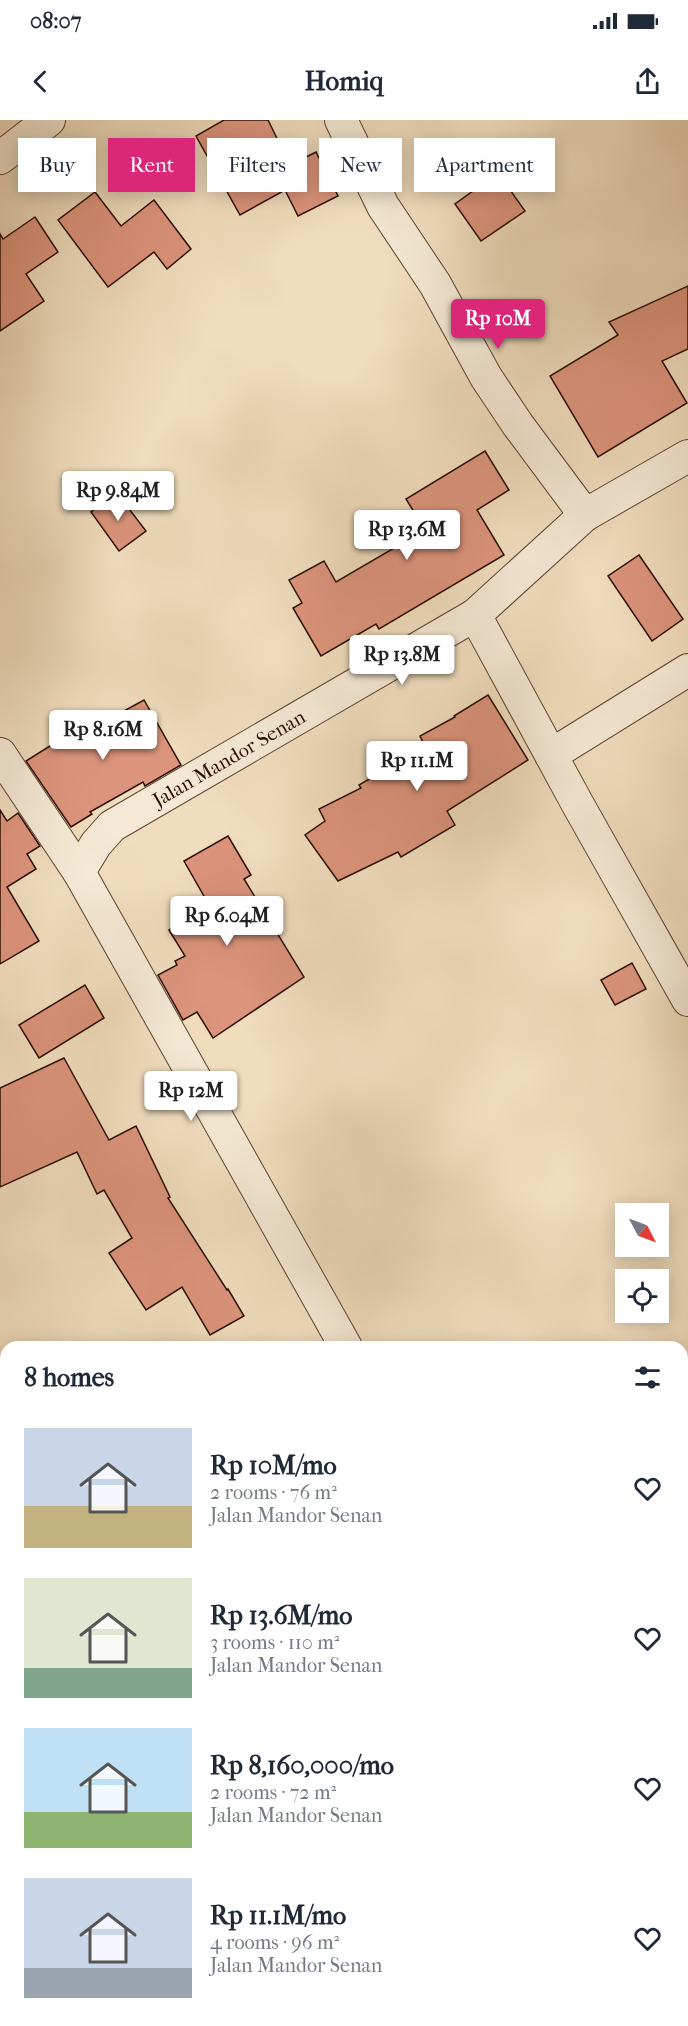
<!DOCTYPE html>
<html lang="en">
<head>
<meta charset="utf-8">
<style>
	body { margin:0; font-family:"IM FELL French Canon",serif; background:#f2f2f3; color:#1f2937; height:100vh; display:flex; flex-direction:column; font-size:22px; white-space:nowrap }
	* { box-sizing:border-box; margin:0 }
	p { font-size:20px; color:#747a83 }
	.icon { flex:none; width:33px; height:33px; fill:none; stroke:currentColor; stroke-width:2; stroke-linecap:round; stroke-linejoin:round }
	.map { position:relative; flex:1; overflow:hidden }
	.details { position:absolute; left:0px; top:1221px; width:688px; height:686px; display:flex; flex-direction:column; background:#fff; border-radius:18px 18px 0 0; box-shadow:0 3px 15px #0003 }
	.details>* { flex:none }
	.guide { position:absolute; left:18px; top:18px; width:652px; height:54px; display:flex; gap:12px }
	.needle { width:39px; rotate:131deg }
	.tools { position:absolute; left:615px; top:1083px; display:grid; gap:12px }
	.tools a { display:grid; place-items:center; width:54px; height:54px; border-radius:0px; background:#fff; box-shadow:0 3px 15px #0003; font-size:30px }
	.price { position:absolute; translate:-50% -51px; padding:0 14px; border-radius:6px; background:#fff; color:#222; font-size:20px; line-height:39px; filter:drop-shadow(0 2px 3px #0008) }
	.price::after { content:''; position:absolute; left:50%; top:36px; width:18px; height:14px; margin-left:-9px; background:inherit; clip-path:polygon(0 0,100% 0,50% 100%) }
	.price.active { background:#db2777; color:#fff }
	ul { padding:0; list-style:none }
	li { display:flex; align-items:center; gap:18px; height:150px; padding:0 24px }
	li span { display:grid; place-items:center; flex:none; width:168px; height:120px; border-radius:0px; color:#555 }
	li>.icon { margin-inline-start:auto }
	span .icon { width:72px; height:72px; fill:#fffc; stroke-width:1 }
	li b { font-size:26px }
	h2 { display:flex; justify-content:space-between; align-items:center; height:72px; padding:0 24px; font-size:26px }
	.chip { padding:0 21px; border-radius:0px; background:#fff; box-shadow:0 3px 15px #0003; font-size:21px; line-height:54px }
	.chip.active { background:#db2777; color:#fff }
	.status { display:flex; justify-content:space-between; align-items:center; height:42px; padding:0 30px; background:#fff; direction:ltr }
	.status svg { height:16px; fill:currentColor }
	header { display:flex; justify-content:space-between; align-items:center; height:78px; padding:0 24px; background:#fff; font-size:27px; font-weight:800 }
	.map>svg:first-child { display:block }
	.building { fill:#dc947c; stroke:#2b0c00; stroke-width:1.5 }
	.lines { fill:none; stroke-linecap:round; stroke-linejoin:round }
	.street-casing { stroke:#5c4030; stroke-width:34 }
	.street { stroke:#f5e9d5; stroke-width:32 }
	.labels { text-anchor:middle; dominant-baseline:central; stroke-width:5; stroke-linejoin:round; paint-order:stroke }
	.street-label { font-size:20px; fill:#2b0c00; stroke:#f5e9d5 }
</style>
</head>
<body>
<div class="status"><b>08:07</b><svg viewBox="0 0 49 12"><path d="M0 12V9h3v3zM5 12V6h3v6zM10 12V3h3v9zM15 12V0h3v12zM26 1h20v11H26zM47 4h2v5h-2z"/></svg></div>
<header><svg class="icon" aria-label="back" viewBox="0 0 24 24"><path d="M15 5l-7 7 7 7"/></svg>Homiq<svg class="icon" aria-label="share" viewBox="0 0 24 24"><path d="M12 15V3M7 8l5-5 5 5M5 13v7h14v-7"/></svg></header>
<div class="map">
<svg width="688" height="1906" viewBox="0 0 688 1906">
	<rect width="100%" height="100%" fill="#f0ddbe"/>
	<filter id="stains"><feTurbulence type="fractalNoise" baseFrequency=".00333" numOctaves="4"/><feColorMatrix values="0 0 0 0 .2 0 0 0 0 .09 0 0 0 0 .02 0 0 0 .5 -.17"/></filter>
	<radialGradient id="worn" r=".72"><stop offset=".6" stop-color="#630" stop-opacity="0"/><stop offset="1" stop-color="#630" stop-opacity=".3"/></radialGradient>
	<g class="building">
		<polygon points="224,0 268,0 290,45 316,32 338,76 298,96 285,70 240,95 196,16"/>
		<polygon points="498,53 525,91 481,121 455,84"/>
		<polygon points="95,72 121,106 154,80 191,129 167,149 154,132 108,167 58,100"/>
		<polygon points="35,97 58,132 26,154 44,181 0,211 0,114 3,119"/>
		<polygon points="688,166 688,229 662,241 687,283 598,337 550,256 618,215 609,202"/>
		<polygon points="485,331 509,370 477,390 504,435 379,509 376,504 321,536 293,488 302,483 289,460 324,441 336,462 425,410 406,379"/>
		<polygon points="116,372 146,411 119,431 91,392"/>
		<polygon points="639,435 683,499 652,521 608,456"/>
		<polygon points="488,575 528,640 447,691 455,705 401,737 398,732 338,761 305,715 325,701 319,689 361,668 359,665 425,626 420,616 455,597 454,596"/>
		<polygon points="144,580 181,645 145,666 143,662 90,692 92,694 71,707 26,641 58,621 54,614 99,591 104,602"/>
		<polygon points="0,690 7,701 18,693 40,726 27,734 36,749 7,767 39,821 0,844"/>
		<polygon points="228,716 251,755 244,759 304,857 213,918 197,892 183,900 158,855 177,845 175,841 185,836 169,810 209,785 184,741"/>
		<polygon points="632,843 646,869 615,885 601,860"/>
		<polygon points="85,865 104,898 39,938 19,905"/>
		<polygon points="64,938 109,1020 136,1006 170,1077 168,1078 227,1170 228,1169 244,1196 210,1215 182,1167 146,1190 109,1133 132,1118 104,1070 97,1074 77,1032 0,1067 0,968"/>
	</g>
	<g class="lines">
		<g class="street-casing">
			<g id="street">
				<polyline points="341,0 383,86 435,164 486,257 518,305 585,395"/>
				<polyline points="0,38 49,0"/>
				<polyline points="475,495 577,683 688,880"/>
				<polyline points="0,634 79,752 346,1227"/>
				<polyline points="551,635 688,550"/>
				<path id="s1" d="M 79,752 L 96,724 L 112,706 L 475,495 L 585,395 L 688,336"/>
				<polyline points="0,1505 6,1515"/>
				<polyline points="682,1671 688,1667"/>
				<polyline points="682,1821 688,1834"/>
				<polyline points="232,1900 235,1906"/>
				<polyline points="514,1900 518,1906"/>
				<polyline points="350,1906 358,1900"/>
			</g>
		</g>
		<use href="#street" class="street"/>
	</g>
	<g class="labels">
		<g class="street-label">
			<text stroke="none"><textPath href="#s1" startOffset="192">Jalan Mandor Senan</textPath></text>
		</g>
	</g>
	<rect width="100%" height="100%" filter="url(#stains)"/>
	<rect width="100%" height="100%" fill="url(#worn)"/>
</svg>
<div class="tools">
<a><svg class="needle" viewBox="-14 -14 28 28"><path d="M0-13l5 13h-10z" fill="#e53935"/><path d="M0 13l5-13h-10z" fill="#747a83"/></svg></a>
<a><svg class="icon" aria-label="locate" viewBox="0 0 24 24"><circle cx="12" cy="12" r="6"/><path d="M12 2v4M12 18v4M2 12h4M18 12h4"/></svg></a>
</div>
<b class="price active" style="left:498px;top:230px">Rp 10M</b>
<b class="price" style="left:118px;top:402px">Rp 9.84M</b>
<b class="price" style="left:407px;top:441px">Rp 13.6M</b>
<b class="price" style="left:402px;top:566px">Rp 13.8M</b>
<b class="price" style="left:103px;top:641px">Rp 8.16M</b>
<b class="price" style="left:417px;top:672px">Rp 11.1M</b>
<b class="price" style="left:227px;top:827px">Rp 6.04M</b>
<b class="price" style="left:191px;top:1002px">Rp 12M</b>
<div class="guide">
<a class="chip">Buy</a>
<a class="chip active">Rent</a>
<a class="chip">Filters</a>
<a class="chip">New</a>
<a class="chip">Apartment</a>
</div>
<section class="details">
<h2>8 homes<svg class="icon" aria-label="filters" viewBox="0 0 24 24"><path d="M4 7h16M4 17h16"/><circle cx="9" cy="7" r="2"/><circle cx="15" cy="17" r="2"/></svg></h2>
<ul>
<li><span style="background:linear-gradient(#c9d6e8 65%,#c2b280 0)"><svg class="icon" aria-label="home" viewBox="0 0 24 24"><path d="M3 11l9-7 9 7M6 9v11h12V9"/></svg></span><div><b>Rp 10M/mo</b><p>2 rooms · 76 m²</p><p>Jalan Mandor Senan</p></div><svg class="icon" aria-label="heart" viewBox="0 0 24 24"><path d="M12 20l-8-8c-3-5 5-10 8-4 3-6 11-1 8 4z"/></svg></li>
<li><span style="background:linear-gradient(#dfe7d0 75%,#7fa58c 0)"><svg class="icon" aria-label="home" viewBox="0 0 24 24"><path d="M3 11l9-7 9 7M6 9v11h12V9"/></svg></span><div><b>Rp 13.6M/mo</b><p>3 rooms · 110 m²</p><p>Jalan Mandor Senan</p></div><svg class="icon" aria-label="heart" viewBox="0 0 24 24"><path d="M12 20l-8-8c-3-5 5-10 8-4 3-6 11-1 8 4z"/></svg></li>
<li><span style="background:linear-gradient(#bfe0f5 70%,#8fb573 0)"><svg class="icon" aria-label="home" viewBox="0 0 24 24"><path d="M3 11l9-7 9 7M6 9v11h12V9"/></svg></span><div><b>Rp 8,160,000/mo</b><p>2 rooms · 72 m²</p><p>Jalan Mandor Senan</p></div><svg class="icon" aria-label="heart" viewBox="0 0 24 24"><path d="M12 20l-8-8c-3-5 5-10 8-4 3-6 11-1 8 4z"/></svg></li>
<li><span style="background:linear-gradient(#c9d6e8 75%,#9aa5b1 0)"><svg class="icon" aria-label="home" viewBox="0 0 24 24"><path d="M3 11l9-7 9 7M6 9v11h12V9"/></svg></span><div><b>Rp 11.1M/mo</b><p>4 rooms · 96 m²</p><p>Jalan Mandor Senan</p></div><svg class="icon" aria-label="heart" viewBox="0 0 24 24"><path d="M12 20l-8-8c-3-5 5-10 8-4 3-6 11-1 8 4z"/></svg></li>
</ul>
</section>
</div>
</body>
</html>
